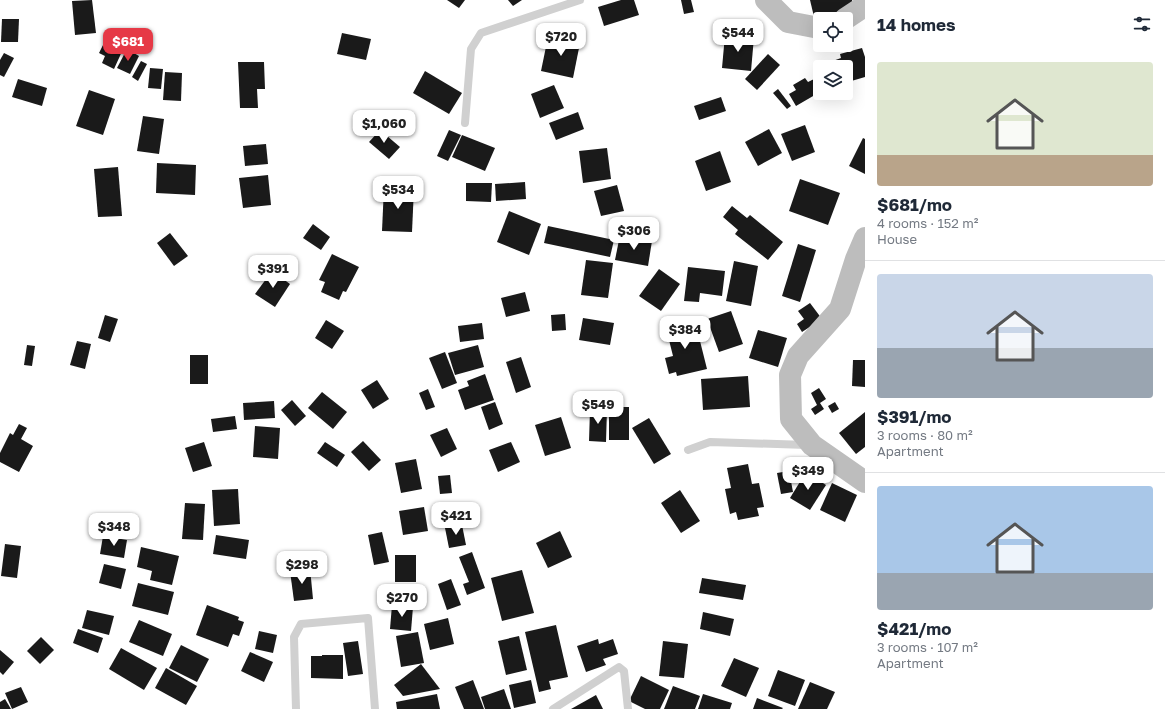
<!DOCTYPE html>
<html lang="en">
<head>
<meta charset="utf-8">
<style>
	body { margin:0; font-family:"Golos Text",sans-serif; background:#f6f6f7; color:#1f2937; height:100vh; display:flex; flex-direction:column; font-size:15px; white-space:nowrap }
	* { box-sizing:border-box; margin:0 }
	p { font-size:13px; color:#747a83 }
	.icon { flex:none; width:22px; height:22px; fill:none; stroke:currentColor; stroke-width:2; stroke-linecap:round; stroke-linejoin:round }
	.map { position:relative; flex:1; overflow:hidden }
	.panel { display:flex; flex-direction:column; background:#fff; width:300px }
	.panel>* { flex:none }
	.buttons { position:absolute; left:813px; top:12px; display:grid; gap:8px }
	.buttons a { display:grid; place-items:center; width:40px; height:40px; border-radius:4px; background:#fff; box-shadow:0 4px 16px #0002; font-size:20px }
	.price { position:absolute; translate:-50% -34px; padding:0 9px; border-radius:8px; background:#fff; color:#222; font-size:13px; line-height:26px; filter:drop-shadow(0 1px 2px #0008) }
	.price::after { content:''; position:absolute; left:50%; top:24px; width:12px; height:9px; margin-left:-6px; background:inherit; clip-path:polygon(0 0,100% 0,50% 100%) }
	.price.on { background:#e63946; color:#fff }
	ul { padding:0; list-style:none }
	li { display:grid; align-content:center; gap:8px; height:212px; padding:0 12px }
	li+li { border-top:1px solid #e0e1e3 }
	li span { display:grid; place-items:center; height:124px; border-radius:4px; color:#555 }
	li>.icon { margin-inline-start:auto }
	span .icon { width:72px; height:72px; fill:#fffc; stroke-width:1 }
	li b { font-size:17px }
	h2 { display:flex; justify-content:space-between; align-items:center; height:48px; padding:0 12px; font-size:17px }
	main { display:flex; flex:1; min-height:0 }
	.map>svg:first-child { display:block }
	.building { fill:#1a1a1a }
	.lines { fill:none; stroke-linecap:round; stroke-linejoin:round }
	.service { stroke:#d0d0d0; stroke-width:8 }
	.secondary { stroke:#bdbdbd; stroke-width:22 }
</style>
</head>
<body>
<main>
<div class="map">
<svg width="865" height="709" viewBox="0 0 865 709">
	<rect width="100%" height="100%" fill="#fff"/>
	<g class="building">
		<polygon points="92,0 96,33 75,35 72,1"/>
		<polygon points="447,0 465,0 459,8"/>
		<polygon points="508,0 522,0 513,6"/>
		<polygon points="621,0 634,0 639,15 604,26 598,7"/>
		<polygon points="681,0 691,0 694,12 684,14"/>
		<polygon points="810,0 852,0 854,7 842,14 815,21"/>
		<polygon points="2,19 19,19 18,42 1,42"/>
		<polygon points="342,33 371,39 366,60 337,54"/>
		<polygon points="725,35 754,37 751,71 722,68"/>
		<polygon points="548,37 580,43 573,78 541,71"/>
		<polygon points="112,42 124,47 114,69 102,63 105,56 99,53 104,43 110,45"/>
		<polygon points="862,48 865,57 865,77 848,82 846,67 832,67 830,62 841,58 840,54"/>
		<polygon points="127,49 139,56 130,74 117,68"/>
		<polygon points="4,53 14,58 4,77 0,75 0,60"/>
		<polygon points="768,54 780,65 757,90 745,79"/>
		<polygon points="141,61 147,64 138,81 132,77"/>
		<polygon points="238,62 264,62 265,89 257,89 258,108 240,108"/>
		<polygon points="150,68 163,69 161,89 148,88"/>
		<polygon points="425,71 462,93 449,114 413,93"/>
		<polygon points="165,72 182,73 181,101 163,100"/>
		<polygon points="805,78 808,82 814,79 820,92 796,106 789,94 796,90 793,85"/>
		<polygon points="18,79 47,88 42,106 12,97"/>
		<polygon points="554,85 564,108 540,118 531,94"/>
		<polygon points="778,89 791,106 787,109 773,93"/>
		<polygon points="89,90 115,99 103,135 76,126"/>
		<polygon points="721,97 726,111 699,120 694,106"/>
		<polygon points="578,112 584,129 556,140 549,123"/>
		<polygon points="143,116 164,119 159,154 137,151"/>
		<polygon points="805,125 815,152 792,161 781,134"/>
		<polygon points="769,129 782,153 758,166 745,142"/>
		<polygon points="380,130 400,147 389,159 369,142"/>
		<polygon points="449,130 461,135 448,161 437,156"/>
		<polygon points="462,135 495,148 485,171 452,157"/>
		<polygon points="863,138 865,139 865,174 849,166"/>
		<polygon points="266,144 268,164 245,166 243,146"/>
		<polygon points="607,148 611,179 583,183 579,151"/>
		<polygon points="720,151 731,182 706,191 695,161"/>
		<polygon points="157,163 196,165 195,195 156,193"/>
		<polygon points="118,167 122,216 98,217 94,169"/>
		<polygon points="268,175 271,205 243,208 239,178"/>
		<polygon points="800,179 840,193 828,225 789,211"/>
		<polygon points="525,182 526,199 496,201 495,184"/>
		<polygon points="466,183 492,183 491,202 466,201"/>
		<polygon points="617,185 624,211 601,216 594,191"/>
		<polygon points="384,187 414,188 412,232 382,231"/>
		<polygon points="732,206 747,218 750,215 783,242 768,260 735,234 738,230 723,217"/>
		<polygon points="509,211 541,224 529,255 497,242"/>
		<polygon points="313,224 330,237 321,250 303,238"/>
		<polygon points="548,226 614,240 610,257 544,243"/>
		<polygon points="170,233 188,256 174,266 157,243"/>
		<polygon points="620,235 652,241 648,266 615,260"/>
		<polygon points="798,244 816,250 800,302 782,296"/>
		<polygon points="332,254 359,267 346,292 343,291 339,300 321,292 325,282 319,280"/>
		<polygon points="586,260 613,263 608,298 581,295"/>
		<polygon points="734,261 758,266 751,306 726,301"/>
		<polygon points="688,267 725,271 722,296 700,293 699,302 684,301"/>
		<polygon points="659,269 680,284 661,311 639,296"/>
		<polygon points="272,271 290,284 275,307 255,294"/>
		<polygon points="525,292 530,311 506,317 501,298"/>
		<polygon points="810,303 822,319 802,332 797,324 804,319 798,311"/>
		<polygon points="731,311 743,344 719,352 707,319"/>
		<polygon points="565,314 566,330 552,331 551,315"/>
		<polygon points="105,315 118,319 110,342 98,338"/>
		<polygon points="583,318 614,323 610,345 579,340"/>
		<polygon points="326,320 344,331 332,349 315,338"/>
		<polygon points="695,321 707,369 677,376 676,372 669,374 665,358 673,356 666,328"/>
		<polygon points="482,323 484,339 460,342 458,326"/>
		<polygon points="758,330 787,338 778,367 749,358"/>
		<polygon points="77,341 91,344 85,369 70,365"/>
		<polygon points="27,345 35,346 32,366 24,365"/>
		<polygon points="478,345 484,367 455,375 448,353"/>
		<polygon points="445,352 457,383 442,389 429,358"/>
		<rect x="190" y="355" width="18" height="29"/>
		<polygon points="521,357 531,387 516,393 506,362"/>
		<polygon points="853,360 865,360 865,387 852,386"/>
		<polygon points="485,374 494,400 465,410 458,390 469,386 467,381"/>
		<polygon points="748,376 750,407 703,410 701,379"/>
		<polygon points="377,380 389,399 373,409 361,390"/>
		<polygon points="819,388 826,399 820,403 824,409 815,415 811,409 817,405 811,393"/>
		<polygon points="428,389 435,407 426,410 419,393"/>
		<polygon points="322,392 347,412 333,429 308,408"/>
		<polygon points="292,400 306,416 295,426 281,410"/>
		<polygon points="274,401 275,418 244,420 243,403"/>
		<polygon points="495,402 503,424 489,430 481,407"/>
		<polygon points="835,402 839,409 832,413 828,406"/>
		<rect x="609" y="407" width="20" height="33"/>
		<polygon points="590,409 607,409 606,442 589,441"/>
		<polygon points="865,412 865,447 856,454 839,433"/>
		<polygon points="235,416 237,429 213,432 211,419"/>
		<polygon points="561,417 571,448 545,456 535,425"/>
		<polygon points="649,418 671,454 654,464 632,428"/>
		<polygon points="19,424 27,428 21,439 33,446 19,472 0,462 0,453 10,433 13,435"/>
		<polygon points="255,426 280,428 278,459 253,457"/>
		<polygon points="447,428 457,449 441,457 430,435"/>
		<polygon points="363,441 381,460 369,471 351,452"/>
		<polygon points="204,442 212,466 193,472 185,448"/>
		<polygon points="325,442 345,455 337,467 317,453"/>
		<polygon points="511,442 520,462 498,472 489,450"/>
		<polygon points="416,459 422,489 401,493 395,463"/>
		<polygon points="748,464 752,484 759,483 764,507 757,508 759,516 738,520 736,512 730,514 725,489 731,488 727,468"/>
		<polygon points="789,471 793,492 781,494 777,473"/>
		<polygon points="806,472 826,485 810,510 790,498"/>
		<polygon points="450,475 452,493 440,494 438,476"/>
		<polygon points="832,483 857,495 845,522 820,510"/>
		<polygon points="238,489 240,524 214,526 212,490"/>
		<polygon points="680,490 700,521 681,533 661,503"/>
		<polygon points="185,503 205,504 203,540 182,539"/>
		<polygon points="424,507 428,531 403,535 399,511"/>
		<polygon points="462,525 466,545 449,548 445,528"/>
		<polygon points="560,531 572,557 548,568 536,543"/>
		<polygon points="382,532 389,562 374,565 368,535"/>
		<polygon points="216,535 249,540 246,559 213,554"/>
		<polygon points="103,536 127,540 124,558 100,554"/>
		<polygon points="5,544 21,546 17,578 1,576"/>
		<polygon points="141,547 179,556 172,585 150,580 152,571 137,567"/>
		<polygon points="472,552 485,588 467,595 463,584 469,582 459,557"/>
		<rect x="395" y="555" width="21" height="27"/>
		<polygon points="104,564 126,569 121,589 99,583"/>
		<polygon points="310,568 313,599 294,601 290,571"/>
		<polygon points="522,570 534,613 502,621 491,578"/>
		<polygon points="702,578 746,585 743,600 699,593"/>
		<polygon points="451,579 461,605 447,610 438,584"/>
		<polygon points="138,583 174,592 168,615 132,606"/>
		<polygon points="207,605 239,617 238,620 244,622 239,636 233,634 228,647 196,635"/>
		<polygon points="392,605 413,607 411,631 390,629"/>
		<polygon points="87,610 114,616 109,635 82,628"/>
		<polygon points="703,612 734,619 730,636 700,629"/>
		<polygon points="448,618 454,644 430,650 424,624"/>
		<polygon points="139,620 172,634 163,656 129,642"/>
		<polygon points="556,625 568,677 549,681 551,689 539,692 525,632"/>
		<polygon points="78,629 103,638 98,653 73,643"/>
		<polygon points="259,631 277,635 273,653 255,649"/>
		<polygon points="418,632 424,663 401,667 396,636"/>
		<polygon points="519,636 527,670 506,675 498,641"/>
		<polygon points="41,637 54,650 40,664 27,651"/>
		<polygon points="598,639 599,644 613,639 618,654 603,659 606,665 586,672 577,646"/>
		<polygon points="358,641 363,674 348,676 343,643"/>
		<polygon points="663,641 688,644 684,678 659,676"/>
		<polygon points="181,645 209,659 197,682 169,668"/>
		<polygon points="121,648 157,668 144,690 109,669"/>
		<polygon points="0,650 14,662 3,675 0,672"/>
		<polygon points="250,652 273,662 264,682 241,671"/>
		<polygon points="322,655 343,655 343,679 311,678 311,656 322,656"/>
		<polygon points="734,658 759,668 746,697 721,686"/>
		<polygon points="421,664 440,689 403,696 394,685"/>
		<polygon points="166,668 197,686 186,705 155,688"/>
		<polygon points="778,670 805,680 795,706 768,696"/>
		<polygon points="641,676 669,690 660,709 645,709 629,701"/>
		<polygon points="473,680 484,709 464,709 455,687"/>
		<polygon points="531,680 536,703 514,708 509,685"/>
		<polygon points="810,682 835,692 827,709 798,709"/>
		<polygon points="673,686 700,696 695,709 664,709"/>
		<polygon points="21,687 28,702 12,709 5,693"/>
		<polygon points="504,689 511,709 485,709 481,697"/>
		<polygon points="437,694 440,709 397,709 396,702"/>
		<polygon points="703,694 732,703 730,709 698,709"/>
		<polygon points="596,695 603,709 571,709"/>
		<polygon points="757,698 783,708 782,709 753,709"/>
		<polygon points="5,699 11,709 0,709 0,702"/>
	</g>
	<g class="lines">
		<g class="service">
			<polyline points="465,123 471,49 481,33 580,0"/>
			<polyline points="688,450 710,442 807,445"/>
			<polyline points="296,709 294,637 301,624 368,618 375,709"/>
			<polyline points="553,709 619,667 624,671 628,709"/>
		</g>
		<g class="secondary">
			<polyline points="766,0 788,22 814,27 820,26"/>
			<polyline points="845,19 860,9 865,4"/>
			<polyline points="865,238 856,259 840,309 798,356 790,375 791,419 812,445 865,482"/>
		</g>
	</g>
</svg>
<div class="buttons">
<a><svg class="icon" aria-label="locate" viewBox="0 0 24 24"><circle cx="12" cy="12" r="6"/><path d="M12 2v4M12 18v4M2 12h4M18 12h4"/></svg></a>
<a><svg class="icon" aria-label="layers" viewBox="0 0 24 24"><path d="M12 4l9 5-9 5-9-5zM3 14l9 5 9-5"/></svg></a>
</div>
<b class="price" style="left:738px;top:53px">$544</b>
<b class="price" style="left:561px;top:57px">$720</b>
<b class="price on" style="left:128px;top:62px">$681</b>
<b class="price" style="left:384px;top:144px">$1,060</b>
<b class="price" style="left:398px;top:210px">$534</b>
<b class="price" style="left:634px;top:251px">$306</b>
<b class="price" style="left:273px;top:289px">$391</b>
<b class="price" style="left:685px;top:350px">$384</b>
<b class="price" style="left:598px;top:425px">$549</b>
<b class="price" style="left:808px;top:491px">$349</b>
<b class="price" style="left:456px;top:536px">$421</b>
<b class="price" style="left:114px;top:547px">$348</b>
<b class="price" style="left:302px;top:585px">$298</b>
<b class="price" style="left:402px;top:618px">$270</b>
</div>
<section class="panel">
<h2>14 homes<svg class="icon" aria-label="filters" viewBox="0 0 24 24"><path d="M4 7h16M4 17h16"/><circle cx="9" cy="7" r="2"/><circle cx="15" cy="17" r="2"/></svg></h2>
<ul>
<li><span style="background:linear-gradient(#dfe7d0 75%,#b9a48a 0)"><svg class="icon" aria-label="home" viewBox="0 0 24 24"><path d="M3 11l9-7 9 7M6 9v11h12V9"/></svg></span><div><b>$681/mo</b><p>4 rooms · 152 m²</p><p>House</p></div></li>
<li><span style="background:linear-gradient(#c9d6e8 60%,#9aa5b1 0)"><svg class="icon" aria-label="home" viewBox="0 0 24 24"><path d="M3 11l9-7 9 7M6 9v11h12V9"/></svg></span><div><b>$391/mo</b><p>3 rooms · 80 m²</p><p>Apartment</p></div></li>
<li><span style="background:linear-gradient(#a9c7e8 70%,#9aa5b1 0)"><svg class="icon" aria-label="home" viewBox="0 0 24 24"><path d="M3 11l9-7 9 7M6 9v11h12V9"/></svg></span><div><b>$421/mo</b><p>3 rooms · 107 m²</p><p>Apartment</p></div></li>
</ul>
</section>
</main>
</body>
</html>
